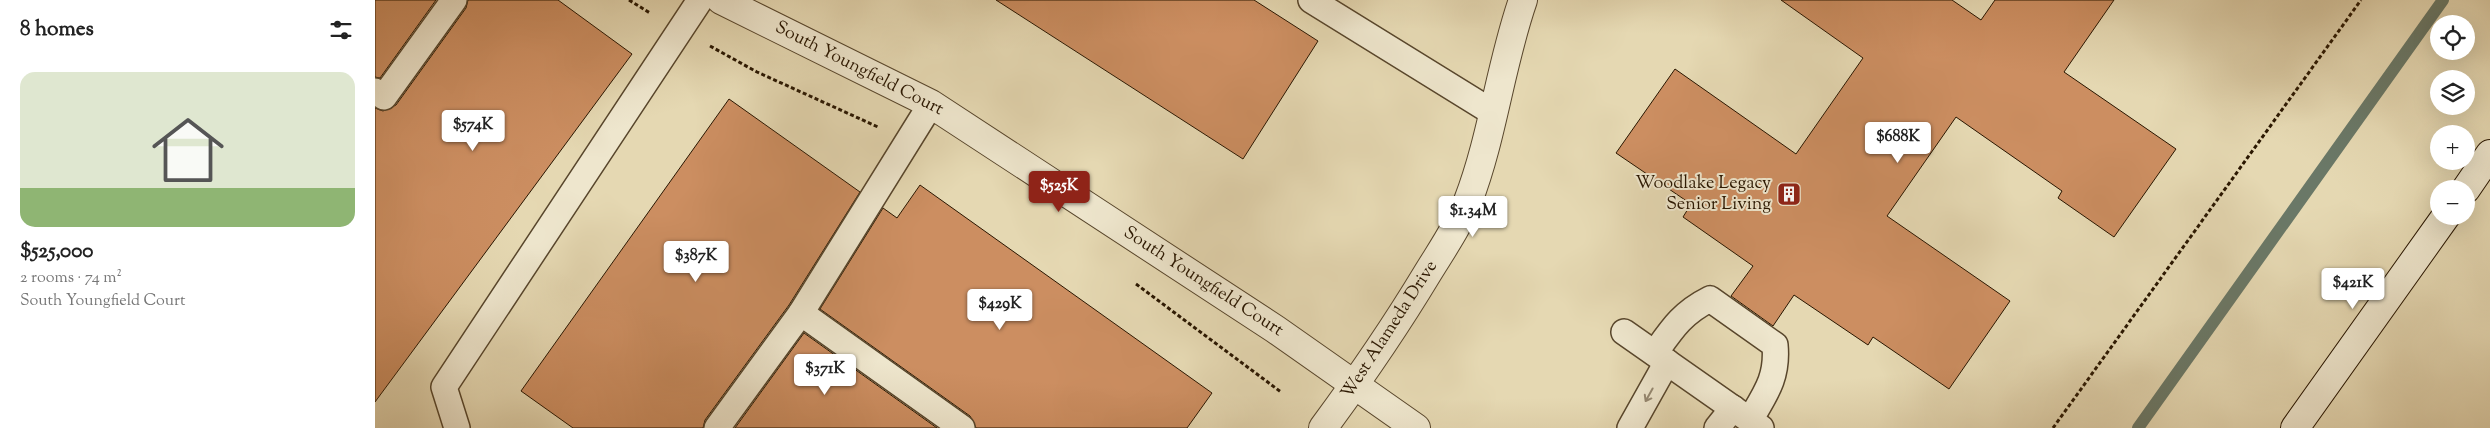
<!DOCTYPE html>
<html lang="en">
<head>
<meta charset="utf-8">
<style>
	body { margin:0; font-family:"Sorts Mill Goudy",serif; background:#f6f6f6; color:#222; height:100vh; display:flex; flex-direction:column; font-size:19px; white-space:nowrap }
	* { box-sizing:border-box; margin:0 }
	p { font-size:16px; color:#767676 }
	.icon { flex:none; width:28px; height:28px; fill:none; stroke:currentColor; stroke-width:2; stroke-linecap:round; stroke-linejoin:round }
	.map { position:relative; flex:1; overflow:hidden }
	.drawer { display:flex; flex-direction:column; background:#fff; width:375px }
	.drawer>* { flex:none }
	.fabs { position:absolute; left:2055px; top:15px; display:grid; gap:10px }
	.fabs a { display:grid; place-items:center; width:45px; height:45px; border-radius:50%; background:#fff; box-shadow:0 5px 20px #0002; font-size:25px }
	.price { position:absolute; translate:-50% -42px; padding:0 11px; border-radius:5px; background:#fff; color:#222; font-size:16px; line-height:32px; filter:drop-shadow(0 1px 2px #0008) }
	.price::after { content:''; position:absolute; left:50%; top:30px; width:15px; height:11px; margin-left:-8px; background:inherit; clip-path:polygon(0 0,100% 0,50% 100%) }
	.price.active { background:#8f2418; color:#fff }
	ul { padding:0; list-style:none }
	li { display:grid; align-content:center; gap:10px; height:265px; padding:0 20px }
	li+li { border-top:1px solid #e0e0e0 }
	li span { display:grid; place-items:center; height:155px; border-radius:15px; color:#555 }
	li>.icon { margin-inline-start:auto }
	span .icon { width:90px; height:90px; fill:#fffc; stroke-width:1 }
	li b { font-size:21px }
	h2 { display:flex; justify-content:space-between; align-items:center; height:60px; padding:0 20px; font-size:21px }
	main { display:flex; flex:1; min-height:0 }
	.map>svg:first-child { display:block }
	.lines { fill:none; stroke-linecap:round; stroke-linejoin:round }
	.stream { stroke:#6a7867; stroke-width:12 }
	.building { fill:#cc8e61; stroke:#291600 }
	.service-casing { stroke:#58462c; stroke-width:28 }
	.minor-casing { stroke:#58462c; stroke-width:30 }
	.tertiary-casing { stroke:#58462c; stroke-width:30 }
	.secondary-casing { stroke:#291600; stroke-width:30 }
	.path { stroke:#291600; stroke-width:3; stroke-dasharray:4 2.5; stroke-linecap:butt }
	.service { stroke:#eee6cd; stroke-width:25 }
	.minor { stroke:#eee6cd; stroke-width:28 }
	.tertiary { stroke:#eee6cd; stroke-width:28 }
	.secondary { stroke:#eee6cd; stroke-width:28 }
	.oneway { stroke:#958871 }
	.labels { text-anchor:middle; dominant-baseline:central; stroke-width:4; stroke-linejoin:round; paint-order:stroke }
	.street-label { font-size:18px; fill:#291600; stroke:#eee6cd }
	.poi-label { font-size:18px; fill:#291600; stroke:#eee6cd; text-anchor:end }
</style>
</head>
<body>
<main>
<section class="drawer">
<h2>8 homes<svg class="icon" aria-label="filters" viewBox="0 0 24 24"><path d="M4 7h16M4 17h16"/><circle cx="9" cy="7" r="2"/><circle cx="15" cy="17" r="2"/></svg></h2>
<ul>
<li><span style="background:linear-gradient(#dfe7d0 75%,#8fb573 0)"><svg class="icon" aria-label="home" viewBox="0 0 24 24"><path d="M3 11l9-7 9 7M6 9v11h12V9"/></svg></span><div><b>$525,000</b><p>2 rooms · 74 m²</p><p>South Youngfield Court</p></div></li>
</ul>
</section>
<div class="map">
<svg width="2115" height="428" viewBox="0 0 2115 428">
	<rect width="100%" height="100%" fill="#e5d8b2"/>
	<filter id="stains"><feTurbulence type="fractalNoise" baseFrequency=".004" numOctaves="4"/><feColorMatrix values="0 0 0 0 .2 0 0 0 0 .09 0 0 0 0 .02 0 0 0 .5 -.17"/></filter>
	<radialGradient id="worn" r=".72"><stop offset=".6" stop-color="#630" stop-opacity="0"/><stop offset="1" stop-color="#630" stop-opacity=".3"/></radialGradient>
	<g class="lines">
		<polyline class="stream" points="1763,428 2068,0"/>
	</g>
	<g class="building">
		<polygon points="0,0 61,0 5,78 0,77"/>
		<polygon points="93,0 183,0 257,54 0,402 0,108 8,111 21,105 91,8"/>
		<polygon points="621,0 879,0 943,41 868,159"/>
		<polygon points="1406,0 1577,0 1606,20 1620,0 1739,0 1689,72 1801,149 1739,237 1683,198 1687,191 1581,117 1512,216 1635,301 1574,389 1498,337 1493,345 1419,295 1398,326 1356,296 1378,266 1308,217 1316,204 1241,153 1300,69 1421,154 1488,58"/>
		<polygon points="354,99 485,192 414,305 330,420 328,428 198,428 146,391"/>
		<polygon points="545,185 837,393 812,428 601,428 595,416 445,309 508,208 522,218"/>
		<polygon points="429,333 562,428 360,428"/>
	</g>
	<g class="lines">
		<g class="service-casing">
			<g id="service">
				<polyline points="936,0 1117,112"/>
				<polyline points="0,91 9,97 79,0"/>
				<polyline points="426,313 587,428"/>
				<polyline points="1249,332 1386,428"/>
				<path d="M 1280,353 C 1297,329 1307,313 1335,299 L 1400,345 C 1403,377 1391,393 1375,420"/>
				<polyline points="82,428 69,387 325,0"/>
				<polyline points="342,428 426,313 556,104"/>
				<polyline points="1255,428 1292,362"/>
				<polyline points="1342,428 1358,408"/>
			</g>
		</g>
		<g class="minor-casing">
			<polyline id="minor" points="346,0 556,104 900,329 1041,428"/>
		</g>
		<g class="tertiary-casing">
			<path id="tertiary" d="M 948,428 C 985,378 1020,327 1052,274 C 1066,251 1083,227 1093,201 C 1118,136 1125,66 1148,0"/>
		</g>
		<g class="secondary-casing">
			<g id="secondary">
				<polyline points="2091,189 2115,154"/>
				<polyline points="1920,428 2071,216"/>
			</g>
		</g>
		<g class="path">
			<polyline points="254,0 275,13"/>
			<polyline points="335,46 382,72 503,127"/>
			<polyline points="761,284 906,392"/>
			<polyline points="1678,428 1986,0"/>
		</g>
		<use href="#service" class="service"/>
		<use href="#minor" class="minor"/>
		<use href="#tertiary" class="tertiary"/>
		<use href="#secondary" class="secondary"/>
	</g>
	<defs><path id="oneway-shaft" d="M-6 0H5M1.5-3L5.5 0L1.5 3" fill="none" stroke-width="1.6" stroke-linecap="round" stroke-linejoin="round" transform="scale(1.25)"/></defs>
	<use class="oneway" href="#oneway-shaft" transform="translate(1274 395) rotate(119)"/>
	<defs>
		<g id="building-square" transform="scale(1.25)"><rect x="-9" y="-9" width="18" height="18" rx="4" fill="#8f2418" stroke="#eee6cd"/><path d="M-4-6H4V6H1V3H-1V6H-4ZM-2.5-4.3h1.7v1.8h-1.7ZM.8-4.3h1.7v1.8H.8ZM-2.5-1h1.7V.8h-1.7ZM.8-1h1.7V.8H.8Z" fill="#fff"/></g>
	</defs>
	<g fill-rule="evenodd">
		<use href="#building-square" x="1414" y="194"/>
	</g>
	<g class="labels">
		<g class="street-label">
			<text transform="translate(484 69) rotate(27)">South Youngfield Court</text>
			<text transform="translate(828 282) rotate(33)">South Youngfield Court</text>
			<text transform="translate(1015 330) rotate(-57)">West Alameda Drive</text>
		</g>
		<g class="poi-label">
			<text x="1396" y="184">Woodlake Legacy<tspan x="1396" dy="21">Senior Living</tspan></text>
		</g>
	</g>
	<rect width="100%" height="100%" filter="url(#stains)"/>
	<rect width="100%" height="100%" fill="url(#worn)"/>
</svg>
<div class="fabs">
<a><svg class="icon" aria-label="locate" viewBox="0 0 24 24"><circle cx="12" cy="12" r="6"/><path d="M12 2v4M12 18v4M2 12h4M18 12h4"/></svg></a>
<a><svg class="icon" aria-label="layers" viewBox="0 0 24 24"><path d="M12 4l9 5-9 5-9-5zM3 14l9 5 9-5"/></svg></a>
<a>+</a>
<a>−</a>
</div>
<b class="price" style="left:98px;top:152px">$574K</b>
<b class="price" style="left:1523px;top:164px">$688K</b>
<b class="price active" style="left:684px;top:213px">$525K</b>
<b class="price" style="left:1098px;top:238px">$1.34M</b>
<b class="price" style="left:321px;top:283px">$387K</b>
<b class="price" style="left:1978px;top:310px">$421K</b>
<b class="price" style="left:625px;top:331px">$429K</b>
<b class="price" style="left:450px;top:396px">$371K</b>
</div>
</main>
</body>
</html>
